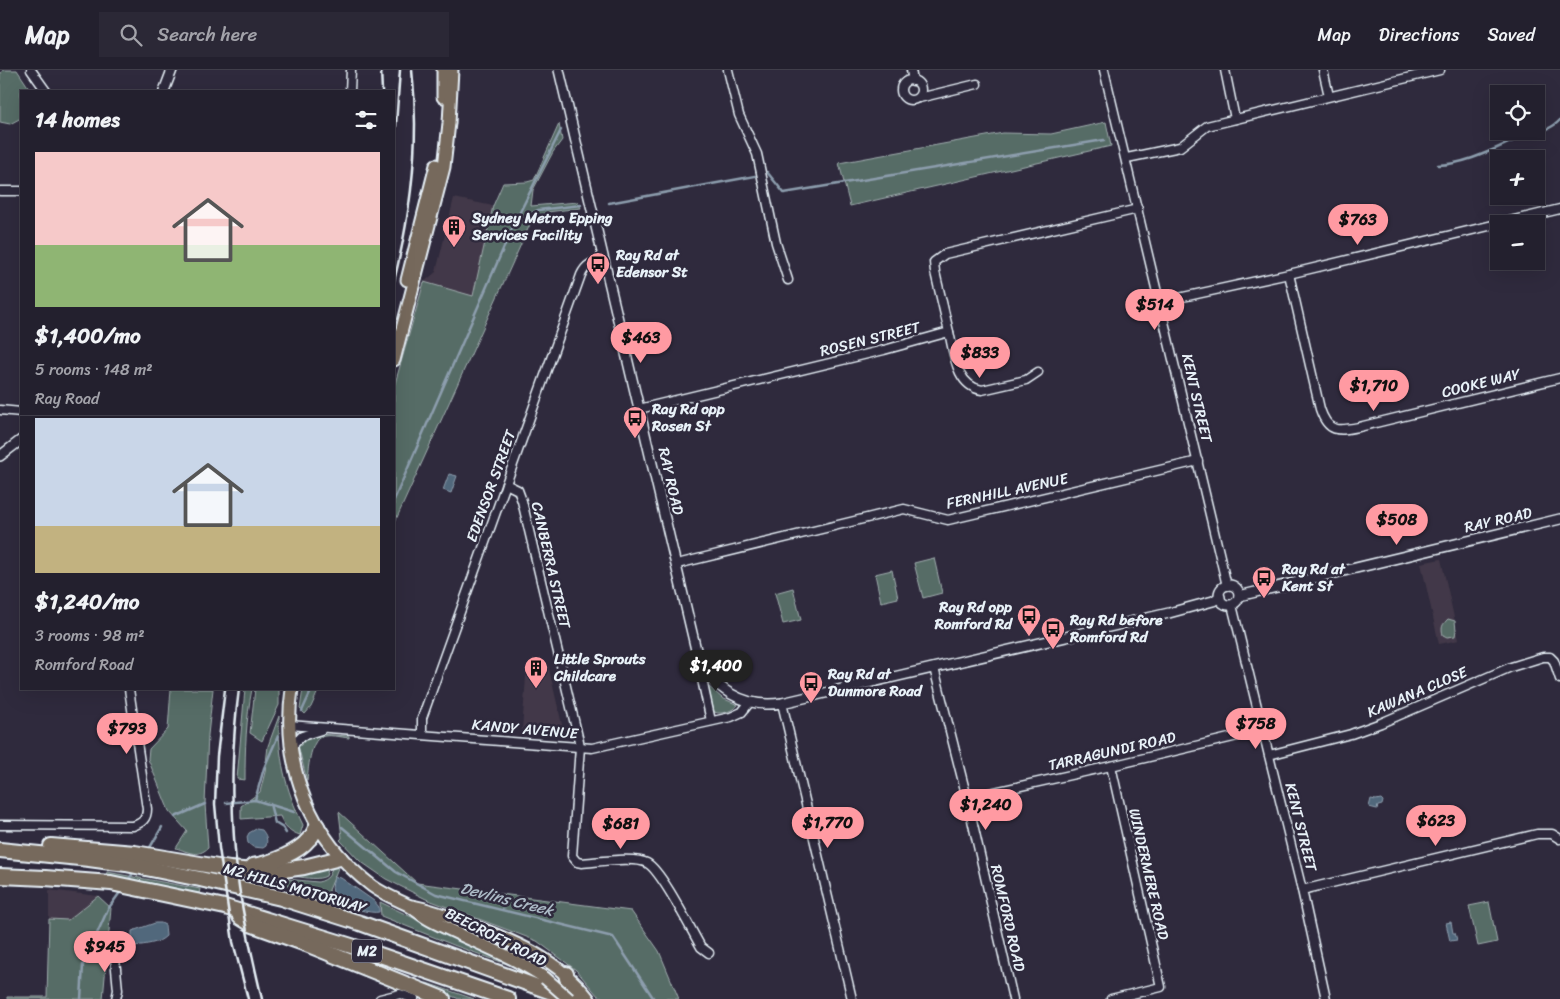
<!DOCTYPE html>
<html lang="en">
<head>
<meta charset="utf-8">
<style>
	body { margin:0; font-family:Sriracha,sans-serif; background:#2b2836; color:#f1f3f6; height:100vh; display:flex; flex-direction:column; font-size:19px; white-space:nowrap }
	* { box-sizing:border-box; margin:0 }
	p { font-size:16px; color:#a3a3aa }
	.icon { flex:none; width:28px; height:28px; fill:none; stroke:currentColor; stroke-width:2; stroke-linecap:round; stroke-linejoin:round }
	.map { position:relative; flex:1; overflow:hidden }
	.side { position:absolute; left:20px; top:20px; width:375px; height:600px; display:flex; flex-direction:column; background:#23202e; border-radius:0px; box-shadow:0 5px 20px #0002,0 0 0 1px #403e4a }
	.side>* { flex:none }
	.tools { position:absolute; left:1490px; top:15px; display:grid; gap:10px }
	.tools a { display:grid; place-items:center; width:55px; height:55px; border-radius:0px; background:#23202e; box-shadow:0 5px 20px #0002,0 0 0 1px #403e4a; font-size:25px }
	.price { position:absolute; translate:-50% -42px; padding:0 11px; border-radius:18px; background:#ff9aa2; color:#111; font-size:16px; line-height:32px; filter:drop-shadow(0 1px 2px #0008) }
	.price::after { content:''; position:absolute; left:50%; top:30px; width:15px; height:11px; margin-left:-8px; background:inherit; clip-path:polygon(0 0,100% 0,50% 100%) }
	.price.selected { background:#222; color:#fff }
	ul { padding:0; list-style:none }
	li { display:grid; align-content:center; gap:10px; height:265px; padding:0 15px }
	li+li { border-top:1px solid #403e4a }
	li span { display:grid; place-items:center; height:155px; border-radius:0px; color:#555 }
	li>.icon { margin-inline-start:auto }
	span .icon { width:90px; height:90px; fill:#fffc; stroke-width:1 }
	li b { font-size:21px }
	h2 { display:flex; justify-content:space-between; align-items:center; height:60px; padding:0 15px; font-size:21px }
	header { display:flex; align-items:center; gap:30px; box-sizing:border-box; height:70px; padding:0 25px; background:#23202e; border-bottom:1px solid #403e4a }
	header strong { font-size:24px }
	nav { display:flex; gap:28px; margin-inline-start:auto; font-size:18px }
	.search { width:350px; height:45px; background:#2b2836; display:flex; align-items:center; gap:12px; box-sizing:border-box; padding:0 18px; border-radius:0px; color:#a3a3aa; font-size:19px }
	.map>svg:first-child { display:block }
	.built { fill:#433948 }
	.green { fill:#576c66; stroke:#a0aeaf }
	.water { fill:#51677c; stroke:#8d9eae }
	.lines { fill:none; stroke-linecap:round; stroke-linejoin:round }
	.stream { stroke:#8d9eae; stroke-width:2.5 }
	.minor-casing { stroke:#e8f1f8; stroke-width:11 }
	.tertiary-casing { stroke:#e8f1f8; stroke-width:12 }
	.primary-casing { stroke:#e8f1f8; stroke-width:15 }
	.motorway-casing { stroke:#e8f1f8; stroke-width:18 }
	.minor { stroke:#2f2a3d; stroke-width:8 }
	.tertiary { stroke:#2f2a3d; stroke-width:9 }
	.primary { stroke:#76695c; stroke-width:11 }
	.motorway { stroke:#76695c; stroke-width:14 }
	.rail { stroke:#e8f1f8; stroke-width:2.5 }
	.primary-bridge-casing { stroke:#e8f1f8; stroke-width:15; stroke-linecap:butt }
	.primary-bridge { stroke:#76695c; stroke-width:11 }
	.labels { text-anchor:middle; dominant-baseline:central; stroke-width:5; stroke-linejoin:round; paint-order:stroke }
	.shield { fill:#2f2a3d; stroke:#b0b5c0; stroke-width:1 }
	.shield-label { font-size:14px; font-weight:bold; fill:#e8f1f8 }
	.poi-label { font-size:15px; font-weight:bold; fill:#e8f1f8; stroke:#2f2a3d; text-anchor:start }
	.street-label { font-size:15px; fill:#e8f1f8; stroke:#2f2a3d }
	.water-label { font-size:16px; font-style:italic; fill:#acbac6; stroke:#2f2a3d }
</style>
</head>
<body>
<header>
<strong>Map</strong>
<div class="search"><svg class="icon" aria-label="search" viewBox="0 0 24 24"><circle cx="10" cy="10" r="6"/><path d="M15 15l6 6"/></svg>Search here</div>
<nav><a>Map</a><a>Directions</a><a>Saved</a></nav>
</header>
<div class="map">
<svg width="1560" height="929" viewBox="0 0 1560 929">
	<rect width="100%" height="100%" fill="#2f2a3d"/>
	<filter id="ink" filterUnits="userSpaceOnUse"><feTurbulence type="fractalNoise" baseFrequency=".02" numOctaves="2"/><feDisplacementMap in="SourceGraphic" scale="10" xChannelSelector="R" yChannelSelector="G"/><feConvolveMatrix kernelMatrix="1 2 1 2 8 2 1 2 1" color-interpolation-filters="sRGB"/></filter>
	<g filter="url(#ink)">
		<g class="built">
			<polygon points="454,128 493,136 473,226 424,212 436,202"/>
			<polygon points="1441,489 1459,570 1439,574 1421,493"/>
			<polygon points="527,594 548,595 563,659 560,663 522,660"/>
			<polygon points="49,820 98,826 68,850 49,849"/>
		</g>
		<g class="green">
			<polygon points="3,0 17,0 31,21 21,21 21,48 10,54 0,52 0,5"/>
			<polygon points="1106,52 1111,76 850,136 839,93 1003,63 1051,64"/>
			<polygon points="559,54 562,70 553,82 533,120 531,136 578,132 581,138 547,142 532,150 394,454 394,317 424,212 473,226 493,136 503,113 527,112 534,110"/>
			<polygon points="934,488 942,523 923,528 914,493"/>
			<polygon points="892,500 898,528 881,532 875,504"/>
			<polygon points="793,518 801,550 783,554 775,523"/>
			<path d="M 1448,549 L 1455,551 L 1456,560 L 1455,566 L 1447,567 L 1443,565 C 1441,557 1442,555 1448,549 Z"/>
			<path d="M 708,616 L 722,628 L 738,635 C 732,641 723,645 714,642 Z"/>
			<path d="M 171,619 L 213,619 L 208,665 L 205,734 L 208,778 C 197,788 189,782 176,778 L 187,761 L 169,741 L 148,689 L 149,679 L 168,659 Z"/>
			<path d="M 245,619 L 252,619 C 246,649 245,679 245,710 L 237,709 Z"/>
			<polygon points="255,619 279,619 279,635 262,671 250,663"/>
			<polygon points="303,619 319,619 311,637 305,644 300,639"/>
			<path d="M 279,646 C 278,687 285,718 303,755 L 300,765 C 290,762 284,756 280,746 L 241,749 L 241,736 L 260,722 L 265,702 L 268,676 Z"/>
			<path d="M 316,664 L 349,666 L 349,668 C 341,667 328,664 321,667 C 310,671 308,701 307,711 L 298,675 L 304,668 Z"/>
			<polygon points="339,742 417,813 631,841 659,881 679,929 607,929 598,926 576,900 537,871 426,829 386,809 360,791 340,770 342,768"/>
			<path d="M 332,794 L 338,798 L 329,820 L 331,832 L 280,813 L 286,809 L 318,812 C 328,810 332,804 332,794 Z"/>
			<path d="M 329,797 L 326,806 C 310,815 282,795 274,818 L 265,815 L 264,810 Z"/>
			<polygon points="107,802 200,819 199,824 106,806"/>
			<polygon points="98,826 111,838 103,929 7,929 7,927 47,927 49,849 68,850"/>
			<polygon points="380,832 521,899 456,876 381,846"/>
			<polygon points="1489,832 1497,872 1478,876 1469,836"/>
			<polygon points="427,913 474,929 459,929 422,914"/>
		</g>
		<g class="water">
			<polygon points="449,404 457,406 451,423 443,420"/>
			<polygon points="1371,729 1376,730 1381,729 1383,731 1382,735 1378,736 1377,739 1369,737"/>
			<path d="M 256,759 L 262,760 C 266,765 268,769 266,776 L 263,778 L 253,777 L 248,773 L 247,767 L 249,763 Z"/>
			<path d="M 335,807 L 341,808 L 374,831 L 379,837 L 379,842 C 371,844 347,837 340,833 C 332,828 330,815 335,807 Z"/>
			<polygon points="1451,852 1453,863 1455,863 1457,870 1450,871 1446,853"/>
			<path d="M 155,853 L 161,853 L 165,855 L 166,866 C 158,874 146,874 135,876 L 132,871 L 132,861 Z"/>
		</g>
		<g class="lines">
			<g class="stream">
				<path d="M 1438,95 C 1466,94 1492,80 1517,69 C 1532,63 1549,62 1560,50"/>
				<polyline points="767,102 784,123 1104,70"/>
				<polyline points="609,133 755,106"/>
				<polyline points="515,153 538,140 581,135"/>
				<polyline points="394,430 514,154 561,60"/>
				<polyline points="302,641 312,619"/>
				<polyline points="255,730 264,698 278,666"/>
				<polyline points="226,733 255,730 294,742"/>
				<polyline points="270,734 275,753 283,758 286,763"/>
				<polyline points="175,747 205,734"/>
				<polyline points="342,757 396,802 436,824 613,867 654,929"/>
				<polyline points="148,781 162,757"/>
				<polyline points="127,812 135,800"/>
				<polyline points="81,929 83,895 108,839 121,821"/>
			</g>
			<g class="minor-casing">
				<g id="minor">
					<polyline points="31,0 46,21"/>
					<polyline points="728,0 739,45 757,84 776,173 788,210"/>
					<polyline points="911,0 913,11"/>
					<polyline points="1104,0 1227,516"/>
					<polyline points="1225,0 1235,49"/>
					<polyline points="1323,0 1329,26"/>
					<circle cx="911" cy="20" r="10"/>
					<polyline points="350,21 351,0"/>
					<polyline points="919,28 977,14"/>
					<polyline points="1127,88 1180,77 1207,56 1440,0"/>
					<polyline points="0,121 21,121"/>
					<path d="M 1289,204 L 1320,339 C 1328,363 1338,361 1359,357 L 1560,308"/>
					<polyline points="1160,232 1289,204 1560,139"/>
					<path d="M 949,262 C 954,283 956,316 982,320 L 1026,310 L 1038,302"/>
					<polyline points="639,339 884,280 949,262 935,202 934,192 945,184 1138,139"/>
					<polyline points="0,340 21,342"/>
					<path d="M 506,414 L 518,420 L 522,431 L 579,671 L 580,677 L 572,786 L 577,792 L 582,793 C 598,792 634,786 647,793 C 662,801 691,860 701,877 L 709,883"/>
					<polyline points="677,494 904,439 948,450 1198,391"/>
					<polyline points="1232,535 1302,820 1326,929"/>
					<polyline points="702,595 701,605 711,651"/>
					<polyline points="934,598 967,728 1013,929"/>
					<polyline points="782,633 852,929"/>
					<polyline points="289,655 592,678 731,647 742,642 750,632"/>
					<path d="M 422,665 L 422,648 L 581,205 C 586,194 592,192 604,190"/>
					<polyline points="291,677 302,666 321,660"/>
					<polyline points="1269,685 1351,664 1381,653 1511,597 1543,587 1550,587 1554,591 1560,609"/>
					<polyline points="1111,696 1161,917 1111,929"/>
					<polyline points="967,728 1111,696 1263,660"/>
					<path d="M 0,755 L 133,756 C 142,753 147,749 147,739 L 129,619"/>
					<polyline points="1302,820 1537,764 1552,764 1560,769"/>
					<polyline points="114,878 118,920 116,929"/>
					<polyline points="380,929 400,924 414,929"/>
				</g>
			</g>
			<g class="tertiary-casing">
				<g id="tertiary">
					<path d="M 559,0 L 697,584 C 712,619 744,639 782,633 L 1169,543 L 1213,531 L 1220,527"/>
					<polyline points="164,21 172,0"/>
					<polyline points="0,386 21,370"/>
					<circle cx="1229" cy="525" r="10"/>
					<polyline points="1239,526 1560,449"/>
				</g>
			</g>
			<g class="primary-casing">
				<g id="primary">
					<polyline points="443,27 443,0"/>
					<polyline points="407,210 436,95"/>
					<polyline points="394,290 444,97 449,53 452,0"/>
					<path d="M 292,619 C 281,695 310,769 372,816 C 383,824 396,829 408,835 C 416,840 422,846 430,850 C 468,870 510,884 545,908"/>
					<path d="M 412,836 C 433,840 451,847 471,855 C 516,872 559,890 589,929"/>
				</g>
			</g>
			<g class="motorway-casing">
				<g id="motorway">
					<polyline points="51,776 135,783 230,799 269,802 304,797 340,788"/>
					<polyline points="0,780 89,789 126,794 200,809 281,828 360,853 571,929"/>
					<path d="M 253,796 C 271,793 298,783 309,769 C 313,766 315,760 317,756"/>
					<polyline points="0,806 45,808 111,813 225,837 371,882 508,929"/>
					<polyline points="240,847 253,855 306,874 443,929"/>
					<polyline points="566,904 569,916 580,929"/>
				</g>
			</g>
			<use href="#minor" class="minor"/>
			<use href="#tertiary" class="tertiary"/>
			<use href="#primary" class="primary"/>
			<use href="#motorway" class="motorway"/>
			<g class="rail">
				<polyline points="381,0 382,21"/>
				<polyline points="394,83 400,0"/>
				<path d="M 394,211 C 411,143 420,70 412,0"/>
				<polyline points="225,619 217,686 215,734 219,778 233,872 248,929"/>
				<path d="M 239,619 C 231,681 230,746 238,809 C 243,849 253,889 262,929"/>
			</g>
			<g class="primary-bridge-casing">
				<polyline id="primary-bridge" points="545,908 569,929"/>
			</g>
			<use href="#primary-bridge" class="primary-bridge"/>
		</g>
	</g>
	<defs>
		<g id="building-pin" transform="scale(1.25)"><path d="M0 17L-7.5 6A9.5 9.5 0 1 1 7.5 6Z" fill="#ff9aa2" stroke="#2f2a3d"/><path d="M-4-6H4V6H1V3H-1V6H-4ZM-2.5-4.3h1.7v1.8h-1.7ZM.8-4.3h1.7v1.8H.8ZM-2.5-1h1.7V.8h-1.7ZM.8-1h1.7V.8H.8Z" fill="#111"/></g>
		<g id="bus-pin" transform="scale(1.25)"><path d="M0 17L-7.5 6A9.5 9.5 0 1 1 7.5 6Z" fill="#ff9aa2" stroke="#2f2a3d"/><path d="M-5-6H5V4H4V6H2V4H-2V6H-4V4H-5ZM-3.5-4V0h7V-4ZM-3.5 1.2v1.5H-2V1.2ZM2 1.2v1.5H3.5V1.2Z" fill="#111"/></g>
	</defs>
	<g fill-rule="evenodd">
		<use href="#building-pin" x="454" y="157"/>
		<use href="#bus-pin" x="598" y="194"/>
		<use href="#bus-pin" x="635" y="348"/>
		<use href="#bus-pin" x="1264" y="508"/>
		<use href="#bus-pin" x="1029" y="546"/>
		<use href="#bus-pin" x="1053" y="559"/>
		<use href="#building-pin" x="536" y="598"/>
		<use href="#bus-pin" x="811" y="613"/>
	</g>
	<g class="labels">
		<rect class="shield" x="352" y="869.5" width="30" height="23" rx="4"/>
		<g class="shield-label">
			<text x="367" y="881">M2</text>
		</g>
		<g class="poi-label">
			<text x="472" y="148">Sydney Metro Epping<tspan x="472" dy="17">Services Facility</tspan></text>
			<text x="616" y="185">Ray Rd at<tspan x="616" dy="17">Edensor St</tspan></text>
			<text x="652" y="339">Ray Rd opp<tspan x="652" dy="17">Rosen St</tspan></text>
			<text x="1282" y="499">Ray Rd at<tspan x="1282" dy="17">Kent St</tspan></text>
			<text x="1012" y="537" text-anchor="end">Ray Rd opp<tspan x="1012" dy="17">Romford Rd</tspan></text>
			<text x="1070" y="550">Ray Rd before<tspan x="1070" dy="17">Romford Rd</tspan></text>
			<text x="554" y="589">Little Sprouts<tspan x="554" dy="17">Childcare</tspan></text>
			<text x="828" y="604">Ray Rd at<tspan x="828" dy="17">Dunmore Road</tspan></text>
		</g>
		<g class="street-label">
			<text transform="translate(870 269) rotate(-14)">ROSEN STREET</text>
			<text transform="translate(1481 313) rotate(-14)">COOKE WAY</text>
			<text transform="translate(1197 328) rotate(77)">KENT STREET</text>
			<text transform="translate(671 411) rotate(77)">RAY ROAD</text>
			<text transform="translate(491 416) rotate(-70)">EDENSOR STREET</text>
			<text transform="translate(1007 421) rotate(-12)">FERNHILL AVENUE</text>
			<text transform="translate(1498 450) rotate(-13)">RAY ROAD</text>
			<text transform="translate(551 495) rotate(77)">CANBERRA STREET</text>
			<text transform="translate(1417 622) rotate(-23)">KAWANA CLOSE</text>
			<text transform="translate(525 659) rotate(5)">KANDY AVENUE</text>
			<text transform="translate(1112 681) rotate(-13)">TARRAGUNDI ROAD</text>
			<text transform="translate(1301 757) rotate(76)">KENT STREET</text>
			<text transform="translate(1149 804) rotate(77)">WINDERMERE ROAD</text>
			<text transform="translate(295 818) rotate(16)">M2 HILLS MOTORWAY</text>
			<text transform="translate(1008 848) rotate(77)">ROMFORD ROAD</text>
			<text transform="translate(496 867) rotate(27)">BEECROFT ROAD</text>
		</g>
		<g class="water-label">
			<text transform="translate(507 829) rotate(14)">Devlins Creek</text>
		</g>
	</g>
</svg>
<div class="tools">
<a><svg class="icon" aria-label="locate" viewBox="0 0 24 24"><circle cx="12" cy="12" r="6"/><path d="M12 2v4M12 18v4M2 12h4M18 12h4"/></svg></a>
<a>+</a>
<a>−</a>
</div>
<b class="price" style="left:1358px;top:176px">$763</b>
<b class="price" style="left:1155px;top:261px">$514</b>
<b class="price" style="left:641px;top:294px">$463</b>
<b class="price" style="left:980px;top:309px">$833</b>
<b class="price" style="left:1374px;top:342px">$1,710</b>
<b class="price" style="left:1397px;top:476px">$508</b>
<b class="price selected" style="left:716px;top:622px">$1,400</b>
<b class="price" style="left:1256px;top:680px">$758</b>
<b class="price" style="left:127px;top:685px">$793</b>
<b class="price" style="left:986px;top:761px">$1,240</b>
<b class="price" style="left:1436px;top:777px">$623</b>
<b class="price" style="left:828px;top:779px">$1,770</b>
<b class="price" style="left:621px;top:780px">$681</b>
<b class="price" style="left:105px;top:903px">$945</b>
<section class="side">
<h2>14 homes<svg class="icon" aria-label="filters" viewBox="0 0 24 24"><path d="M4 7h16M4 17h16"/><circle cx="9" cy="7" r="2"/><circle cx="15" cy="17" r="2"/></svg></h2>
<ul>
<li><span style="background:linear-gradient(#f6c9c9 60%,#8fb573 0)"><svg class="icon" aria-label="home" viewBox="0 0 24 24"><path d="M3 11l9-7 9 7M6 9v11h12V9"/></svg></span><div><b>$1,400/mo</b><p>5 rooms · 148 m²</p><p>Ray Road</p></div></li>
<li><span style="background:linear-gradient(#c9d6e8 70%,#c2b280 0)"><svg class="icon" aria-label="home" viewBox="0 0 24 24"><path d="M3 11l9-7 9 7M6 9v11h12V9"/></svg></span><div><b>$1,240/mo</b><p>3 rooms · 98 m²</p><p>Romford Road</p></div></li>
</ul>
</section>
</div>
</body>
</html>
